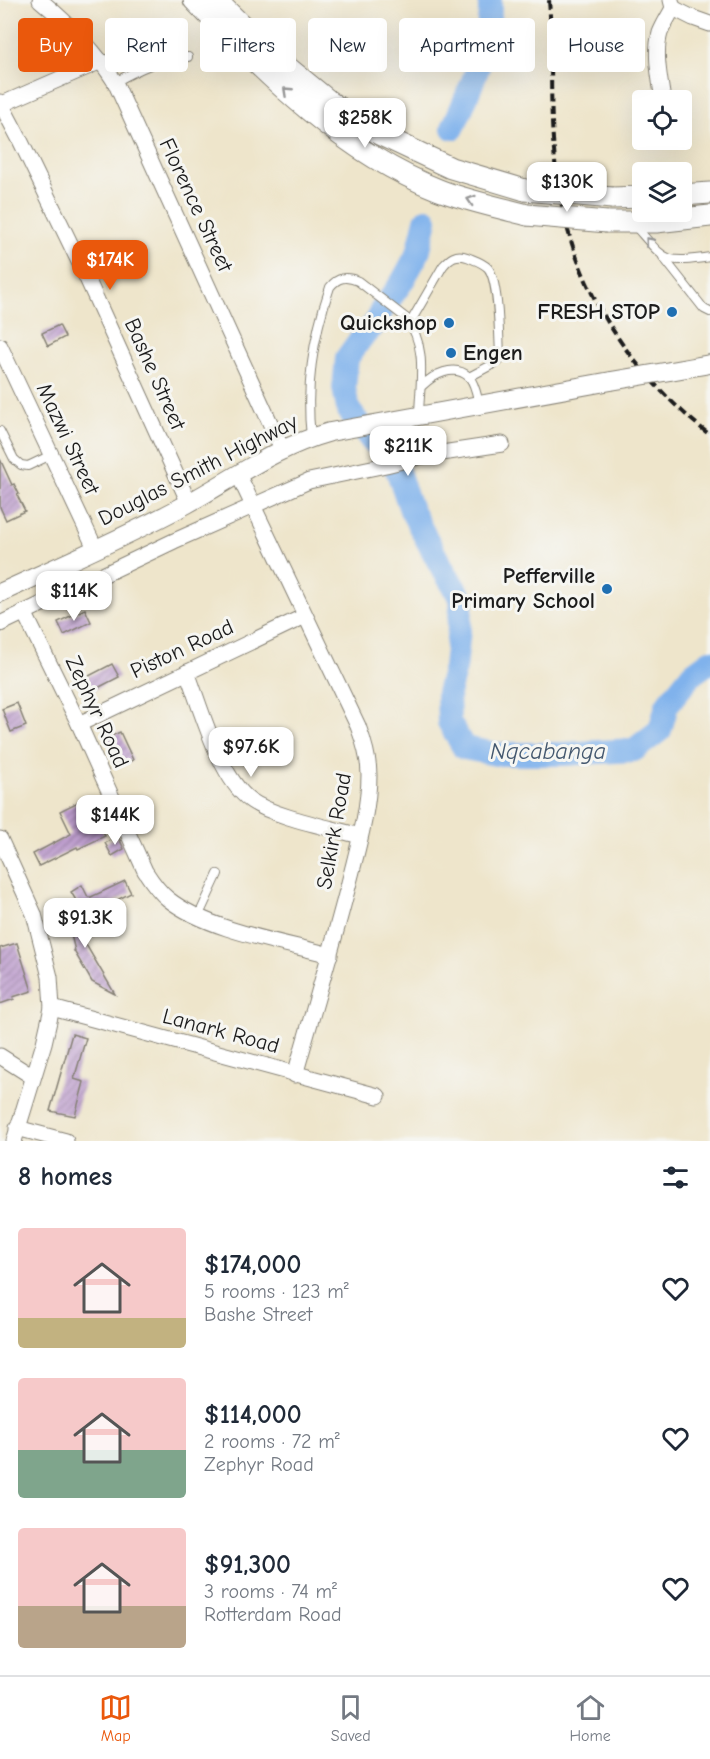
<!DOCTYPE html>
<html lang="en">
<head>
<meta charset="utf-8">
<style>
	body { margin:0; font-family:"Comic Neue",sans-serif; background:#f6f6f7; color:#1f2937; height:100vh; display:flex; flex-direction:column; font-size:22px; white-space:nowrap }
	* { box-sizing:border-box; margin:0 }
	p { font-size:20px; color:#747a83 }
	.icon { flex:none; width:33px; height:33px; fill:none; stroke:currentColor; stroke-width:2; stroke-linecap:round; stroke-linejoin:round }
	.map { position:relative; height:1141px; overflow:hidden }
	.panel { display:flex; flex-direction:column; background:#fff; flex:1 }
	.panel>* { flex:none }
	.hud { position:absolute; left:18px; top:18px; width:675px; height:54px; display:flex; gap:12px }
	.controls { position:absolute; left:632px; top:90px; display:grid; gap:12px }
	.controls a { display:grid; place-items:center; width:60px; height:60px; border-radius:6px; background:#fff; box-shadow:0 6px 24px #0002; font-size:30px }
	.price { position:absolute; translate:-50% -51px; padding:0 14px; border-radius:12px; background:#fff; color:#222; font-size:20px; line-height:39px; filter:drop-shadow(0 2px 3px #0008) }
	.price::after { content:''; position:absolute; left:50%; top:36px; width:18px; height:14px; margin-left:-9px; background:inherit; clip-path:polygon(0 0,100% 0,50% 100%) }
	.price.active { background:#ea580c; color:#fff }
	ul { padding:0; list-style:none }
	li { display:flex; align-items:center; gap:18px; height:150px; padding:0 18px }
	li span { display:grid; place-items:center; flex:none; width:168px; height:120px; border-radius:6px; color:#555 }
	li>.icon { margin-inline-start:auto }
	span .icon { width:72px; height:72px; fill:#fffc; stroke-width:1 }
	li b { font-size:26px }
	h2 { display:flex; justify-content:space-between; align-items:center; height:72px; padding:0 18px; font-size:26px }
	.tag { padding:0 21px; border-radius:6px; background:#fff; box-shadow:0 6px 24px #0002; font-size:21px; line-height:54px }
	.tag.active { background:#ea580c; color:#fff }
	.menu { display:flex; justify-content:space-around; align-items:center; height:84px; border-top:2px solid #e0e1e3; background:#fff; font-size:16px; color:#747a83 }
	.menu a { display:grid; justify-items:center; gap:3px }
	.menu .active { color:#ea580c }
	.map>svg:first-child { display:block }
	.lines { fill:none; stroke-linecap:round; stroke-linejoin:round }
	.river { stroke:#80b2ec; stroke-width:24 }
	.building { fill:url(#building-hatch) }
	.service-casing { stroke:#858074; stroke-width:10 }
	.minor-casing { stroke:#858074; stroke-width:17 }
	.tertiary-casing { stroke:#858074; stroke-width:20 }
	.secondary-casing { stroke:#858074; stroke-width:23 }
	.service { stroke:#fff; stroke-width:8 }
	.minor { stroke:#fff; stroke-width:15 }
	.tertiary { stroke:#fff; stroke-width:18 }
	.secondary { stroke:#fff; stroke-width:21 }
	.rail { stroke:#1c1c1c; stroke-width:4; stroke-dasharray:9 4.5; stroke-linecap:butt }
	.tertiary-bridge-casing { stroke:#858074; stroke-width:20; stroke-linecap:butt }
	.secondary-bridge-casing { stroke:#858074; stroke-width:23; stroke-linecap:butt }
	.tertiary-bridge { stroke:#fff; stroke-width:18 }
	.secondary-bridge { stroke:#fff; stroke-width:21 }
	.oneway { stroke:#999 }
	.poi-dot { fill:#1f6fb2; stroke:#f6f6f2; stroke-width:2 }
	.labels { text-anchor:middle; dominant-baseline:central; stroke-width:6; stroke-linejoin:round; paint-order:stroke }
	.street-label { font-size:22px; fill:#1c1c1c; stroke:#f6f6f2 }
	.poi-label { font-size:22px; font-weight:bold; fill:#1c1c1c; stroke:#f6f6f2; text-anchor:end }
	.water-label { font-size:24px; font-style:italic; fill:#44586f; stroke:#f6f6f2 }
</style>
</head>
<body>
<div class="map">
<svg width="710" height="1141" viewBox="0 0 710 1141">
	<defs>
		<pattern id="building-hatch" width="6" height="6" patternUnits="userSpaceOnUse" patternTransform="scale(1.5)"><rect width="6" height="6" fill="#bd9dcd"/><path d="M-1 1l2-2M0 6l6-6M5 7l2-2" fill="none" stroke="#997fa6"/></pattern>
	</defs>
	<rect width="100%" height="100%" fill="#f6f6f2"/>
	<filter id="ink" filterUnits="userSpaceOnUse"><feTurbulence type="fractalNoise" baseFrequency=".0167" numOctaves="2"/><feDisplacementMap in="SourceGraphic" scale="12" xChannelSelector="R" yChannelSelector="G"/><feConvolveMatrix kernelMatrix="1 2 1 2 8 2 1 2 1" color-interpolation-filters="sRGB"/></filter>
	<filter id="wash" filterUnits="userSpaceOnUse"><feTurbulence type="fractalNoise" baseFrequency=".008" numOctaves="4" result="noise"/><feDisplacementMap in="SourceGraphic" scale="24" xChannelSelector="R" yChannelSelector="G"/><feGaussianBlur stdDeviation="1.35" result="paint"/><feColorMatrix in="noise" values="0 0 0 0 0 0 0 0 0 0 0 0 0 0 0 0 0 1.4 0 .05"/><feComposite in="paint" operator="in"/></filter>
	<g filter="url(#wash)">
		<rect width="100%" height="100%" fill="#eee5cb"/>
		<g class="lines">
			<g class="river">
				<path d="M 453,128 C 470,88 492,44 490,0"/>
				<polyline points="426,220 418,253 402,282 381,311 376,323 362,337 347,358 344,388 348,409 372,441 384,446 398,472 411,510 441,566 462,600 455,668 448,693 449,722 464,748 496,754 563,754 634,750 660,730 667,705 691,675 710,661"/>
			</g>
		</g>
		<g id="blocks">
			<g class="building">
				<polygon points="59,325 65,337 48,346 42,333"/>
				<polygon points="0,459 12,485 14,484 19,494 17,495 25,511 6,520 0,507"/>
				<polygon points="85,609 91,622 64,635 58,622"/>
				<polygon points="112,664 119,677 92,691 85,678"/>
				<polygon points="17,703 26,726 11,732 2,709"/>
				<polygon points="120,732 133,760 120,766 107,738"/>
				<polygon points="88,797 105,836 78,849 77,847 39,866 33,854 71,834 60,811"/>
				<polygon points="118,836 124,849 112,856 105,843"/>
				<polygon points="125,881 131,893 103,907 102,904 83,912 71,892 82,885 88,897 91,897"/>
				<polygon points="79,906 86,937 82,938 115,994 92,982 74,951 75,951 65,910"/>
				<polygon points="17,943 32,991 13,997 14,999 0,1004 0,948"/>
				<polygon points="72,1034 86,1038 74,1079 84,1082 75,1116 50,1111"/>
			</g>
		</g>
	</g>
	<g filter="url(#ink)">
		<use href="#blocks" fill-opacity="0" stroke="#858074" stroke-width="1.5"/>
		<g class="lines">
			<g class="service-casing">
				<g id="service">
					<path d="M 115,82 C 139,69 160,58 188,57"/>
					<path d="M 636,227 C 666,261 663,264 710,257"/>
					<polyline points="663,257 704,309 710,312"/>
					<path d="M 410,323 L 443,266 C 450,258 456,253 467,257 C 474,260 482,262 488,268 C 499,281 499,337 500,357 L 499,361 L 469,377"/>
					<path d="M 422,386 C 433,375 454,363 469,377 C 475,383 477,396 479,404"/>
					<polyline points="0,431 14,459 21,465 28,466 51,455"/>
					<path d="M 311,437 C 305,385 313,337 330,287 C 338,277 346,276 358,281 L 406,318 C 428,346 420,381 419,414"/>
					<polyline points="198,917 218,874"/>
				</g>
			</g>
			<g class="minor-casing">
				<g id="minor">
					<path d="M 40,0 C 69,24 95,50 115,82 L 282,449"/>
					<polyline points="673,8 693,18 710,24"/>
					<path d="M 663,100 C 660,80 654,54 660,33 C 663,25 669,16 673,8 L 671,0"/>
					<polyline points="0,102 20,140 85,274 189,503"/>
					<polyline points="0,105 101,61"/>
					<polyline points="0,346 96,550"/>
					<path d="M 238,474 L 358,726 C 364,742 369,758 369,775 C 369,808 359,843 351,875 C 334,942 314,1008 295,1075"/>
					<path d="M 24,612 L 79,724 L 145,871 C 152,882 158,891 168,899 C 207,930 281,942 330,955"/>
					<polyline points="0,624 174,541 309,481 386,465 422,456 502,444"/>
					<path d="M 187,672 C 201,708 219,777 250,800 C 273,817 332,828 360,836"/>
					<polyline points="79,724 305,616"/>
					<polyline points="0,839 34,914 50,977 52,1008 44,1043 14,1141"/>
					<polyline points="52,1008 378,1096"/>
					<polyline points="0,1056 33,1077"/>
					<polyline points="17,1128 66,1141"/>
				</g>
			</g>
			<g class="tertiary-casing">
				<g id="tertiary">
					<polyline points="670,371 710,364"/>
					<path d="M 0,593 C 63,564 126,537 187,504 C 236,477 276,447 330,432 L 611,381"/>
				</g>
			</g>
			<g class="secondary-casing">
				<g id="secondary">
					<path d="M 194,0 C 266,74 341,152 439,190 C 468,201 498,207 527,215"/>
					<polyline points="216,0 270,53 330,102 379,134 451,168 525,190"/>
					<polyline points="681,195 710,193"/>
					<polyline points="612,198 642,197"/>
					<polyline points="607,222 656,222 710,216"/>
				</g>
			</g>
			<use href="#service" class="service"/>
			<use href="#minor" class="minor"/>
			<use href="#tertiary" class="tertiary"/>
			<use href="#secondary" class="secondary"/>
			<path class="rail" d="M 549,0 C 553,50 549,101 554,151 C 564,271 617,361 710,435"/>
			<g class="tertiary-bridge-casing">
				<polyline id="tertiary-bridge" points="611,381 670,371"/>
			</g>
			<g class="secondary-bridge-casing">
				<g id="secondary-bridge">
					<polyline points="525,190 612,198"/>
					<polyline points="527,215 607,222"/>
				</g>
			</g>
			<use href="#tertiary-bridge" class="tertiary-bridge"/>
			<use href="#secondary-bridge" class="secondary-bridge"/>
		</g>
		<defs><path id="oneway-chevron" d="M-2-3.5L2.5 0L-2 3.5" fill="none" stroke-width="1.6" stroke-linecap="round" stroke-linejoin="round" transform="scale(1.5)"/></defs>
		<g class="oneway">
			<use href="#oneway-chevron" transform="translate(287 91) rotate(-137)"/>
			<use href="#oneway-chevron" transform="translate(471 200) rotate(-162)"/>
			<use href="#oneway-chevron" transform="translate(649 241) rotate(-131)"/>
		</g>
	</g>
	<g class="poi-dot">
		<circle cx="672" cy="312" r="6"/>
		<circle cx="449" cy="323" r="6"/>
		<circle cx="451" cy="353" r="6"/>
		<circle cx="607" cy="589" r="6"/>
	</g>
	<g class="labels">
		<g class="street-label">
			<text transform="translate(196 205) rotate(65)">Florence Street</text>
			<text transform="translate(155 374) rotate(66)">Bashe Street</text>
			<text transform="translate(68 439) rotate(65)">Mazwi Street</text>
			<text transform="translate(198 470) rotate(-27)">Douglas Smith Highway</text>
			<text transform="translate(182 649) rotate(-25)">Piston Road</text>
			<text transform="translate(97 712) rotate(65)">Zephyr Road</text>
			<text transform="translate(334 831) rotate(-80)">Selkirk Road</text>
			<text transform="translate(221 1031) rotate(15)">Lanark Road</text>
		</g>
		<g class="poi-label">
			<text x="660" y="312">FRESH STOP</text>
			<text x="437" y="323">Quickshop</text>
			<text x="463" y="353" text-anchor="start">Engen</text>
			<text x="595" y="576">Pefferville<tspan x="595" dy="25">Primary School</tspan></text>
		</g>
		<g class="water-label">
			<text x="548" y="751">Nqcabanga</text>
		</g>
	</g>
</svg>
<div class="controls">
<a><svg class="icon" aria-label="locate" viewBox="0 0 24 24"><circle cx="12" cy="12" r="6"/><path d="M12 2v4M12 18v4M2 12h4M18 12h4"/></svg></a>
<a><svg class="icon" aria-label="layers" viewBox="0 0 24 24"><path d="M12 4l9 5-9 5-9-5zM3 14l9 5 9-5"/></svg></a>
</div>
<b class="price" style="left:365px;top:149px">$258K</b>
<b class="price" style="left:567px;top:213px">$130K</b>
<b class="price active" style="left:110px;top:291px">$174K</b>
<b class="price" style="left:408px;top:477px">$211K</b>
<b class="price" style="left:74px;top:622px">$114K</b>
<b class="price" style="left:251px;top:778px">$97.6K</b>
<b class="price" style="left:115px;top:846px">$144K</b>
<b class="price" style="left:85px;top:949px">$91.3K</b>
<div class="hud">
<a class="tag active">Buy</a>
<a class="tag">Rent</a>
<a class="tag">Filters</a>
<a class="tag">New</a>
<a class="tag">Apartment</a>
<a class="tag">House</a>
</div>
</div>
<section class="panel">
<h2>8 homes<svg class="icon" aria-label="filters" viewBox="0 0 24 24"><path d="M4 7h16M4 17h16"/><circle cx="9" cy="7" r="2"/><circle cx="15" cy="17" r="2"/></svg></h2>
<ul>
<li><span style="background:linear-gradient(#f6c9c9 75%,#c2b280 0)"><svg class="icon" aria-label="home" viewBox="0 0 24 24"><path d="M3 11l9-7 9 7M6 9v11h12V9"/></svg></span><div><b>$174,000</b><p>5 rooms · 123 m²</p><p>Bashe Street</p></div><svg class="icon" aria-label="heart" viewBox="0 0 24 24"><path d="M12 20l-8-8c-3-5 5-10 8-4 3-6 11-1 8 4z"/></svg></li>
<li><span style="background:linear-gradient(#f6c9c9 60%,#7fa58c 0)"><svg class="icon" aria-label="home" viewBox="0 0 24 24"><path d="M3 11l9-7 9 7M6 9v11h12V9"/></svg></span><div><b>$114,000</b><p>2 rooms · 72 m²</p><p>Zephyr Road</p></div><svg class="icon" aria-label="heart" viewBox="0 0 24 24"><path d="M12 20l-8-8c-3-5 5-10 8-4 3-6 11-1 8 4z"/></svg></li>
<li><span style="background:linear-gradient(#f6c9c9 65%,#b9a48a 0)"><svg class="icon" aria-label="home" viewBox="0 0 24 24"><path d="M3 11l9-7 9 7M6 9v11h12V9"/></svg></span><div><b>$91,300</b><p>3 rooms · 74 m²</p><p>Rotterdam Road</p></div><svg class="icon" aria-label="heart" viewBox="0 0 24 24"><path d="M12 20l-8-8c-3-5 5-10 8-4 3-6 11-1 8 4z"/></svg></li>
</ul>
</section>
<nav class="menu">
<a class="active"><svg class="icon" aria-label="map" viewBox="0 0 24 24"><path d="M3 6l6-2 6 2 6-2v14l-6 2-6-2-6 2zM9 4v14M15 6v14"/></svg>Map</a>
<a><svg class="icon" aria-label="saved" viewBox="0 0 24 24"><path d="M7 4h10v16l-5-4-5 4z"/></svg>Saved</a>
<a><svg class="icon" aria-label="home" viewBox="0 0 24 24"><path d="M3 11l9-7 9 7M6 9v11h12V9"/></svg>Home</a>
</nav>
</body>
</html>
